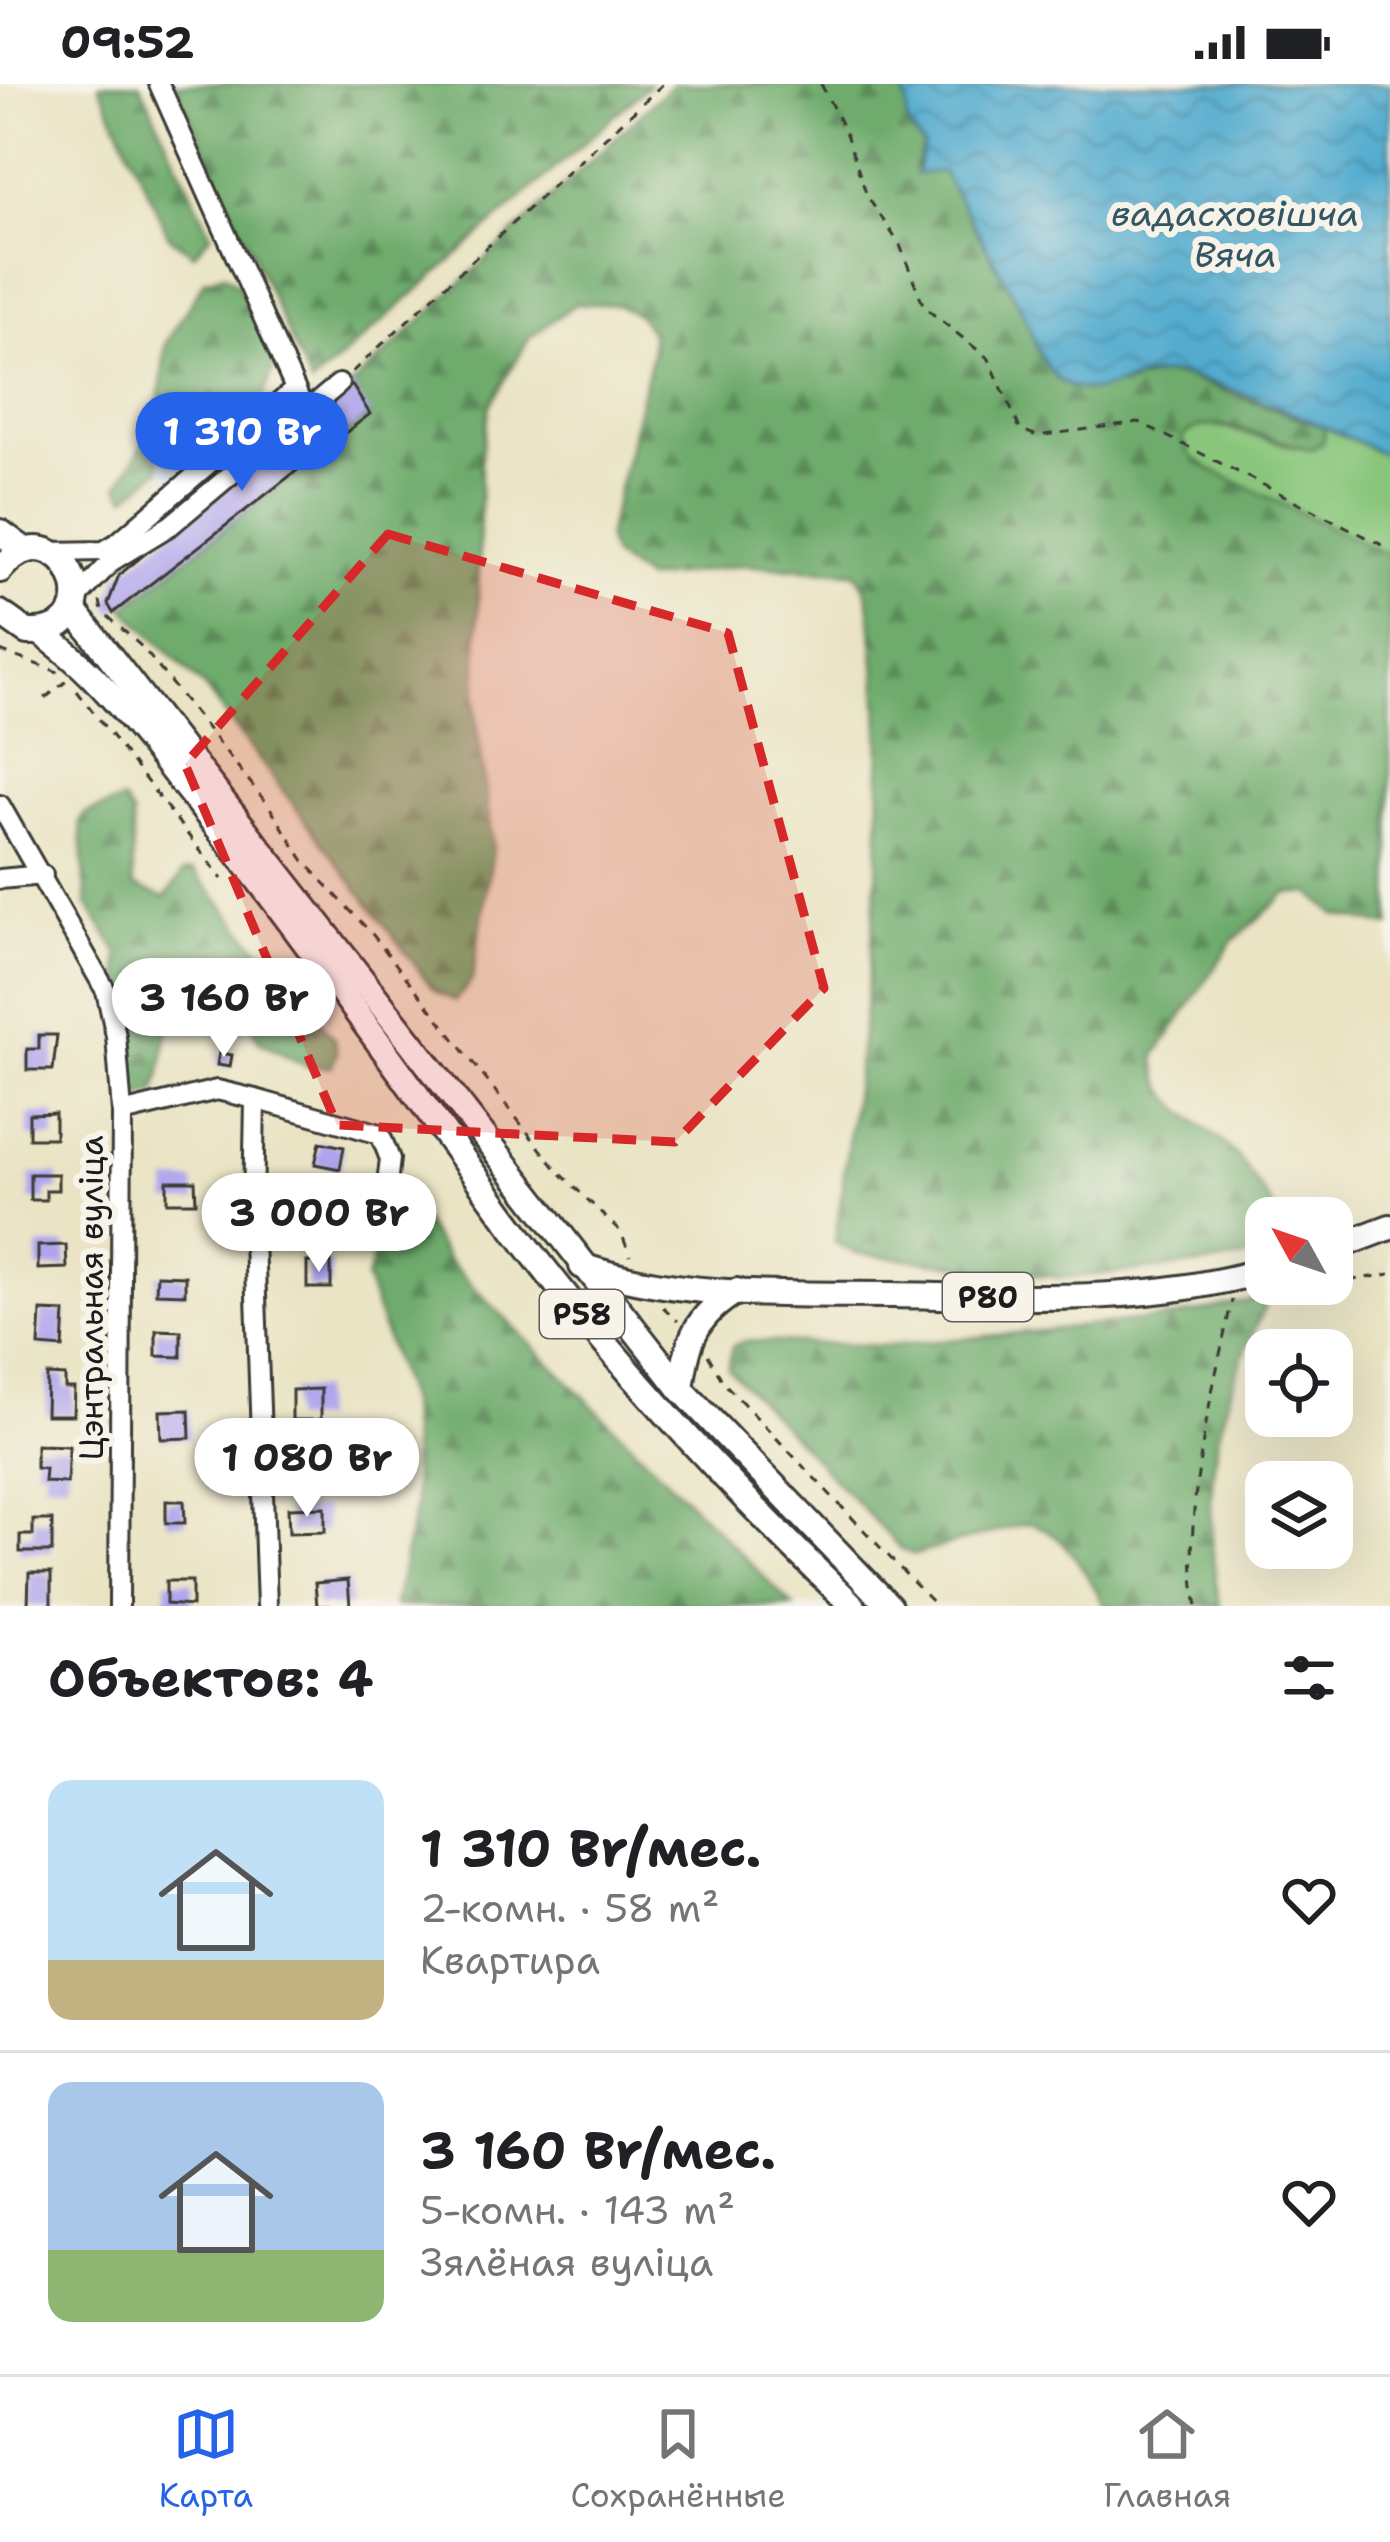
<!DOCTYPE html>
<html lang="ru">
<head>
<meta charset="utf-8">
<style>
	body { margin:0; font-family:"Shantell Sans",sans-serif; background:#f2f2f2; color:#202124; height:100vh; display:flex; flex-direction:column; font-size:45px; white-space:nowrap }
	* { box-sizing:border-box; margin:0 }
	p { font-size:39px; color:#757577 }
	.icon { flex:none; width:66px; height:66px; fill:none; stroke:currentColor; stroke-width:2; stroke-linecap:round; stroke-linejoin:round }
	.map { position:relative; height:1522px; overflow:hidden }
	.sheet { display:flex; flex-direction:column; background:#fff; flex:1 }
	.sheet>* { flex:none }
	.needle { width:78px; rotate:310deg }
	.tools { position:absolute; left:1245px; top:1113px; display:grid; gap:24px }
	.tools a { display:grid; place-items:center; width:108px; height:108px; border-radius:24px; background:#fff; box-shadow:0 12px 48px #0002; font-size:60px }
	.price { position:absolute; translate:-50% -102px; padding:0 27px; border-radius:42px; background:#fff; color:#222; font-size:39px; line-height:78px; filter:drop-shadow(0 3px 6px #0008) }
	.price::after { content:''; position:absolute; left:50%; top:72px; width:36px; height:27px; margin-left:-18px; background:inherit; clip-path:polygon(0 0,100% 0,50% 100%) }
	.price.active { background:#2563eb; color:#fff }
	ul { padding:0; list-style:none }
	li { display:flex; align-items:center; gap:36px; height:300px; padding:0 48px }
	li+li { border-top:3px solid #e0e0e0 }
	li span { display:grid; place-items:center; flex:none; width:336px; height:240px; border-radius:24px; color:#555 }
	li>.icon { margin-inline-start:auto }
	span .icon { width:144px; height:144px; fill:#fffc; stroke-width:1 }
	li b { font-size:51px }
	h2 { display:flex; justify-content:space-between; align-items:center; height:144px; padding:0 48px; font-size:51px }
	.status { display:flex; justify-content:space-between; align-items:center; height:84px; padding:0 60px; background:#fff; direction:ltr }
	.status svg { height:33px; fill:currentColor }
	.menu { display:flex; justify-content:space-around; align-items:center; height:168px; border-top:3px solid #e0e0e0; background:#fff; font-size:33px; color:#757577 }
	.menu a { display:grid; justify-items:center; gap:6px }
	.menu .active { color:#2563eb }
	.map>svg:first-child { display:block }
	.built { fill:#c5def8 }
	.grass { fill:#89c67c; stroke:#52714c; stroke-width:3 }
	.forest { fill:url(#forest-firs); stroke:#456444; stroke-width:3 }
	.water { fill:url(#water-waves); stroke:#376476; stroke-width:3 }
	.building { fill:#aea3ed }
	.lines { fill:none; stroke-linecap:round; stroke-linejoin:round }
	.minor-casing { stroke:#3b3a35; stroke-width:24 }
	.major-casing { stroke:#3b3a35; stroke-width:30 }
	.path { stroke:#3b3a35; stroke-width:3; stroke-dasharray:9 9; stroke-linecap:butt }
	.minor { stroke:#fff; stroke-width:18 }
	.major { stroke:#fff; stroke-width:24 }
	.marked { fill:#d62828; fill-opacity:0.2; stroke:#d62828; stroke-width:9; stroke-dasharray:24 15; stroke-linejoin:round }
	.labels { text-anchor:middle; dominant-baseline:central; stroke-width:12; stroke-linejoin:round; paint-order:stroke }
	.shield { fill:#f7f3e8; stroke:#5e5c59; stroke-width:3 }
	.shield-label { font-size:30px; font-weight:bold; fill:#1c1c1c }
	.street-label { font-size:33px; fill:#1c1c1c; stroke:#f7f3e8 }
	.water-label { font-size:36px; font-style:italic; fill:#325664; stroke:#f7f3e8 }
</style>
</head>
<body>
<div class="status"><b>09:52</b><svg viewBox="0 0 49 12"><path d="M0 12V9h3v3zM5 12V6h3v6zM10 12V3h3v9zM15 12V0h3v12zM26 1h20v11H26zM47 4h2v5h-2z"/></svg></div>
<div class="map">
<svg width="1390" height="1522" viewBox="0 0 1390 1522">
	<defs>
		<pattern id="forest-firs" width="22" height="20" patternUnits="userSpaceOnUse" patternTransform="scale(3)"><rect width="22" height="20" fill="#6eab6c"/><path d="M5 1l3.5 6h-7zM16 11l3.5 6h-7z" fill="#5a8a58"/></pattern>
		<pattern id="water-waves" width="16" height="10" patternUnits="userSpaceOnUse" patternTransform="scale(3)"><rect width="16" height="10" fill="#52accf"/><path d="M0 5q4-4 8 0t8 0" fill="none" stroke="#438ba7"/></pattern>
	</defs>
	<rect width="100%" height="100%" fill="#f7f3e8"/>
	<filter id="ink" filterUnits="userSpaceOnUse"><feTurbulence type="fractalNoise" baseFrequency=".00833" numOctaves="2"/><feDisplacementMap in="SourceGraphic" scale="24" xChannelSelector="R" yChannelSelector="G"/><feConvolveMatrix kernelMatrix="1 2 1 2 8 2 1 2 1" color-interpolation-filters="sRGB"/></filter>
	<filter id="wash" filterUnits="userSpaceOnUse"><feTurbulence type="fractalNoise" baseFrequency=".004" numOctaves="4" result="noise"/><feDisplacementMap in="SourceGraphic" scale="48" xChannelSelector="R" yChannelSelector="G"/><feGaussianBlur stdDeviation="2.7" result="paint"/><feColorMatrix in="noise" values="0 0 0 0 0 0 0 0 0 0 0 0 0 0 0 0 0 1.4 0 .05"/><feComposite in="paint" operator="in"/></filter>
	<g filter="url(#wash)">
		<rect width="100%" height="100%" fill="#eae4c4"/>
		<polygon class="built" points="183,346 211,367 175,400 161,385 157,371"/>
		<g class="grass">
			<polygon points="1206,339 1295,363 1323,358 1325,343 1390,373 1390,472 1209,385 1190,371 1182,355 1189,344"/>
			<polygon points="274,340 271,348 169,431 174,420 264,341"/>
		</g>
		<g class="forest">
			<polygon points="99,0 140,0 211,150 194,170 169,153"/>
			<polygon points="176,0 650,0 311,301"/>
			<path d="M 673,0 L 902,0 C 914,32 896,30 924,62 L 915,84 L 921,90 L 928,84 L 942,87 L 1023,227 L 1041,274 L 1121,302 L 1161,290 L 1186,293 L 1325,343 L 1323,358 L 1312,365 C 1277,361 1205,321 1182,355 L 1190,371 L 1209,385 L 1390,472 L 1390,842 L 1336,831 L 1310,809 L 1287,809 L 1233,857 L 1155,972 C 1157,1020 1202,1038 1232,1067 C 1248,1083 1260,1105 1273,1123 L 1275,1134 L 1266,1134 L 1266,1169 L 1218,1179 L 1063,1194 L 855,1169 L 835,1159 C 860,961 894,766 874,567 C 871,542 873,507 855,488 L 741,481 L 646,496 L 612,472 L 607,454 L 652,269 L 651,248 L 638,231 L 617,220 L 575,220 L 530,253 L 490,321 L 481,373 L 476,633 L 493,765 L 472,896 L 455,917 L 434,906 L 205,604 L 124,524 L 369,331 L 352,301 Z"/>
			<polygon points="225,190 239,202 276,277 264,311 202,357 182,347 158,371 161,385 126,413 119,402 157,335 166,259 205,196"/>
			<path d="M 123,717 L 132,731 L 133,802 L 165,814 L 184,788 L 194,787 L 335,956 L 337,970 L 331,983 L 306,982 L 260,958 L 231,906 L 201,895 C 158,920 171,968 155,1009 L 133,1014 L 128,1006 L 118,868 L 87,820 L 80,738 L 85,730 Z"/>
			<polygon points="399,1100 448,1177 793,1522 394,1522 415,1422 408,1318 366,1195"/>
			<path d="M 1270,1212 C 1216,1321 1198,1401 1220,1522 L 1105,1522 C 1087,1491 1064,1444 1027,1439 L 914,1471 L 900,1464 L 728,1284 L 733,1262 L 745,1257 L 889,1262 L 1176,1233 Z"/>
		</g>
		<path class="water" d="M 902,0 L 1390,0 L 1390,373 C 1341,350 1215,291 1165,290 C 1131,290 1091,323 1059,296 C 1037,277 1033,247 1020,223 C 996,177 968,132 942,87 L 916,90 L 924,62 C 895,30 914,31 902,0 Z"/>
		<g id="blocks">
			<g class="building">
				<polygon points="352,301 370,330 113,529 108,520 119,491"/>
				<polygon points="39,951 57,951 53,986 27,986 27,965 39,965"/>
				<polygon points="219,969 232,971 230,983 217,981"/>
				<polygon points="55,1029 55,1054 29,1054 29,1030"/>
				<polygon points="320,1058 344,1063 340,1085 315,1080"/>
				<polygon points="30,1090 58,1090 58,1106 46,1106 46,1116 30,1116"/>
				<polygon points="167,1097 195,1097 196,1118 167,1118"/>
				<polygon points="66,1161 67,1184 38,1185 38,1162"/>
				<rect x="307" y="1178" width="24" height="26"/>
				<polygon points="157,1191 185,1192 185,1210 156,1209"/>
				<polygon points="41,1227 65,1228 63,1264 39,1262"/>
				<polygon points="156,1246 181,1247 181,1273 156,1272"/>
				<polygon points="47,1291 65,1292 65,1304 74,1304 73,1331 46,1331"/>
				<polygon points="321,1305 321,1336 292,1336 292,1306"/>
				<polygon points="189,1326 190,1354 161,1355 160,1327"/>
				<polygon points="36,1361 69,1362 67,1399 44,1398 45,1385 36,1384"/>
				<polygon points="166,1417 184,1417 185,1439 166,1439"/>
				<polygon points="325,1423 325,1448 289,1449 288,1424"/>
				<polygon points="33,1436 52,1436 52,1468 20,1468 20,1451 33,1451"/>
				<polygon points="29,1489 51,1489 51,1522 28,1522"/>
				<polygon points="348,1496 350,1522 317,1522 315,1499"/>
				<polygon points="166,1497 192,1497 192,1522 166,1520"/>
			</g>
		</g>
	</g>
	<g filter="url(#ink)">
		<use href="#blocks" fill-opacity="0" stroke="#3b3a35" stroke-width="3"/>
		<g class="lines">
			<g class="minor-casing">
				<g id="minor">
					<polyline points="159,0 305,327"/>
					<polyline points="49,468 104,467 117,459 295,305"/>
					<polyline points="76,515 112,477 171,441 339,300"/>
					<polyline points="0,721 106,907 116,952 122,1029 119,1522"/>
					<polyline points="0,795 43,791"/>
					<polyline points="255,1015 380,1050 390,1075 384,1125"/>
					<polyline points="122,1029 217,1006 255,1015 253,1127 267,1522"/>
				</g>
			</g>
			<g class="major-casing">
				<g id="major">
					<polyline points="0,448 26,467"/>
					<path d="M 0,486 C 60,414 122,551 27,548 L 0,529"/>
					<polyline points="73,525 681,1305 889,1522"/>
					<path d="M 41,549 C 102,591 148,657 194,714 C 303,849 401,991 503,1130 C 606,1271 727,1400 853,1522"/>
					<polyline points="1332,1165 1390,1143"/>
					<path d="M 582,1182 C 680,1215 790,1210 892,1211 C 1017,1213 1144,1221 1266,1186"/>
					<path d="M 681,1305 C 687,1258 694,1232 737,1207"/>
				</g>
			</g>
			<g class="path">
				<polyline points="821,0 846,50 867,112 900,161 924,223 989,275 1020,345 1037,352 1139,338 1390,465"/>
				<polyline points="352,288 663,0"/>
				<polyline points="100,517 102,527 143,564 269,722 304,777 373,851 557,1086 621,1148 630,1172"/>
				<polyline points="0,567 58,588"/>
				<polyline points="77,607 222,795"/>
				<polyline points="45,614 68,596"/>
				<polyline points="1332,1191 1347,1197 1390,1190"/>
				<polyline points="663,1223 678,1237"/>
				<polyline points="708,1271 723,1298 936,1522"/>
				<path d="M 1197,1522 C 1180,1435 1213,1303 1232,1216"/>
			</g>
			<use href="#minor" class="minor"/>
			<use href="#major" class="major"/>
		</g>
	</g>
	<path class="marked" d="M 388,450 L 728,549 L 824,904 L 675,1058 L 337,1041 L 185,680 Z"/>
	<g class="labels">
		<g class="shield">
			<rect x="943" y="1189" width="90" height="48" rx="9"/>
			<rect x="540" y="1206" width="84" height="48" rx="9"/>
		</g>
		<g class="shield-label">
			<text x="988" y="1213">Р80</text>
			<text x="582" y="1230">Р58</text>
		</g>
		<g class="street-label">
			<text transform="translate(91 1214) rotate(-90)">Цэнтральная вуліца</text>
		</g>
		<g class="water-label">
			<text x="1235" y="129">вадасховішча<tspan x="1235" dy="41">Вяча</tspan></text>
		</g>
	</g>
</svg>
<div class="tools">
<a><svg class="needle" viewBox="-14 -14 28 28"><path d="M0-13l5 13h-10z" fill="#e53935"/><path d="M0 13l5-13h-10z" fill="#757577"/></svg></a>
<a><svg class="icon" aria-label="locate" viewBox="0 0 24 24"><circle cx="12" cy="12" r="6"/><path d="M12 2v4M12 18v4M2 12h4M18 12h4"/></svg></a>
<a><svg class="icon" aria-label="layers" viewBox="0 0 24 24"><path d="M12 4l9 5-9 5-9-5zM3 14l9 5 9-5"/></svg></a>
</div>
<b class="price active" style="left:242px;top:410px">1 310 Br</b>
<b class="price" style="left:224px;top:976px">3 160 Br</b>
<b class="price" style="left:319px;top:1191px">3 000 Br</b>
<b class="price" style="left:307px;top:1436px">1 080 Br</b>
</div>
<section class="sheet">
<h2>Объектов: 4<svg class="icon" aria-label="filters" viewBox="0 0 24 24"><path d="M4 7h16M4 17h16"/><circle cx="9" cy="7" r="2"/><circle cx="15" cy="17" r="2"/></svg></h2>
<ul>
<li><span style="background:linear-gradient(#bfe0f5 75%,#c2b280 0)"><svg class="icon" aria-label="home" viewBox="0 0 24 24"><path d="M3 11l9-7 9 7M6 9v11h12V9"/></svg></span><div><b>1 310 Br/мес.</b><p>2-комн. · 58 m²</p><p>Квартира</p></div><svg class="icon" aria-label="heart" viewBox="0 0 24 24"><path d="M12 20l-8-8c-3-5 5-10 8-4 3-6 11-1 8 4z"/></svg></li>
<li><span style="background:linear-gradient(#a9c7e8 70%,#8fb573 0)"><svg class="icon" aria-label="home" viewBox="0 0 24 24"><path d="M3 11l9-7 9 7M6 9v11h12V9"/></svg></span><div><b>3 160 Br/мес.</b><p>5-комн. · 143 m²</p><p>Зялёная вуліца</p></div><svg class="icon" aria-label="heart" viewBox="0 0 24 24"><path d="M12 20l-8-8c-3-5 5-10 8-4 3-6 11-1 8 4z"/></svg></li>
</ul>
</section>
<nav class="menu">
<a class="active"><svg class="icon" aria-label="map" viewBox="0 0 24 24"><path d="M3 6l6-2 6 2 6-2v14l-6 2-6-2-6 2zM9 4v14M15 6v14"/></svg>Карта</a>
<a><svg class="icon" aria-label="saved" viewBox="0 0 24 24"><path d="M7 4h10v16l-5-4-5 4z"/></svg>Сохранённые</a>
<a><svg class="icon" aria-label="home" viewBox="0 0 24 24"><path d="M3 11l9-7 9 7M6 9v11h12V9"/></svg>Главная</a>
</nav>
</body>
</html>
